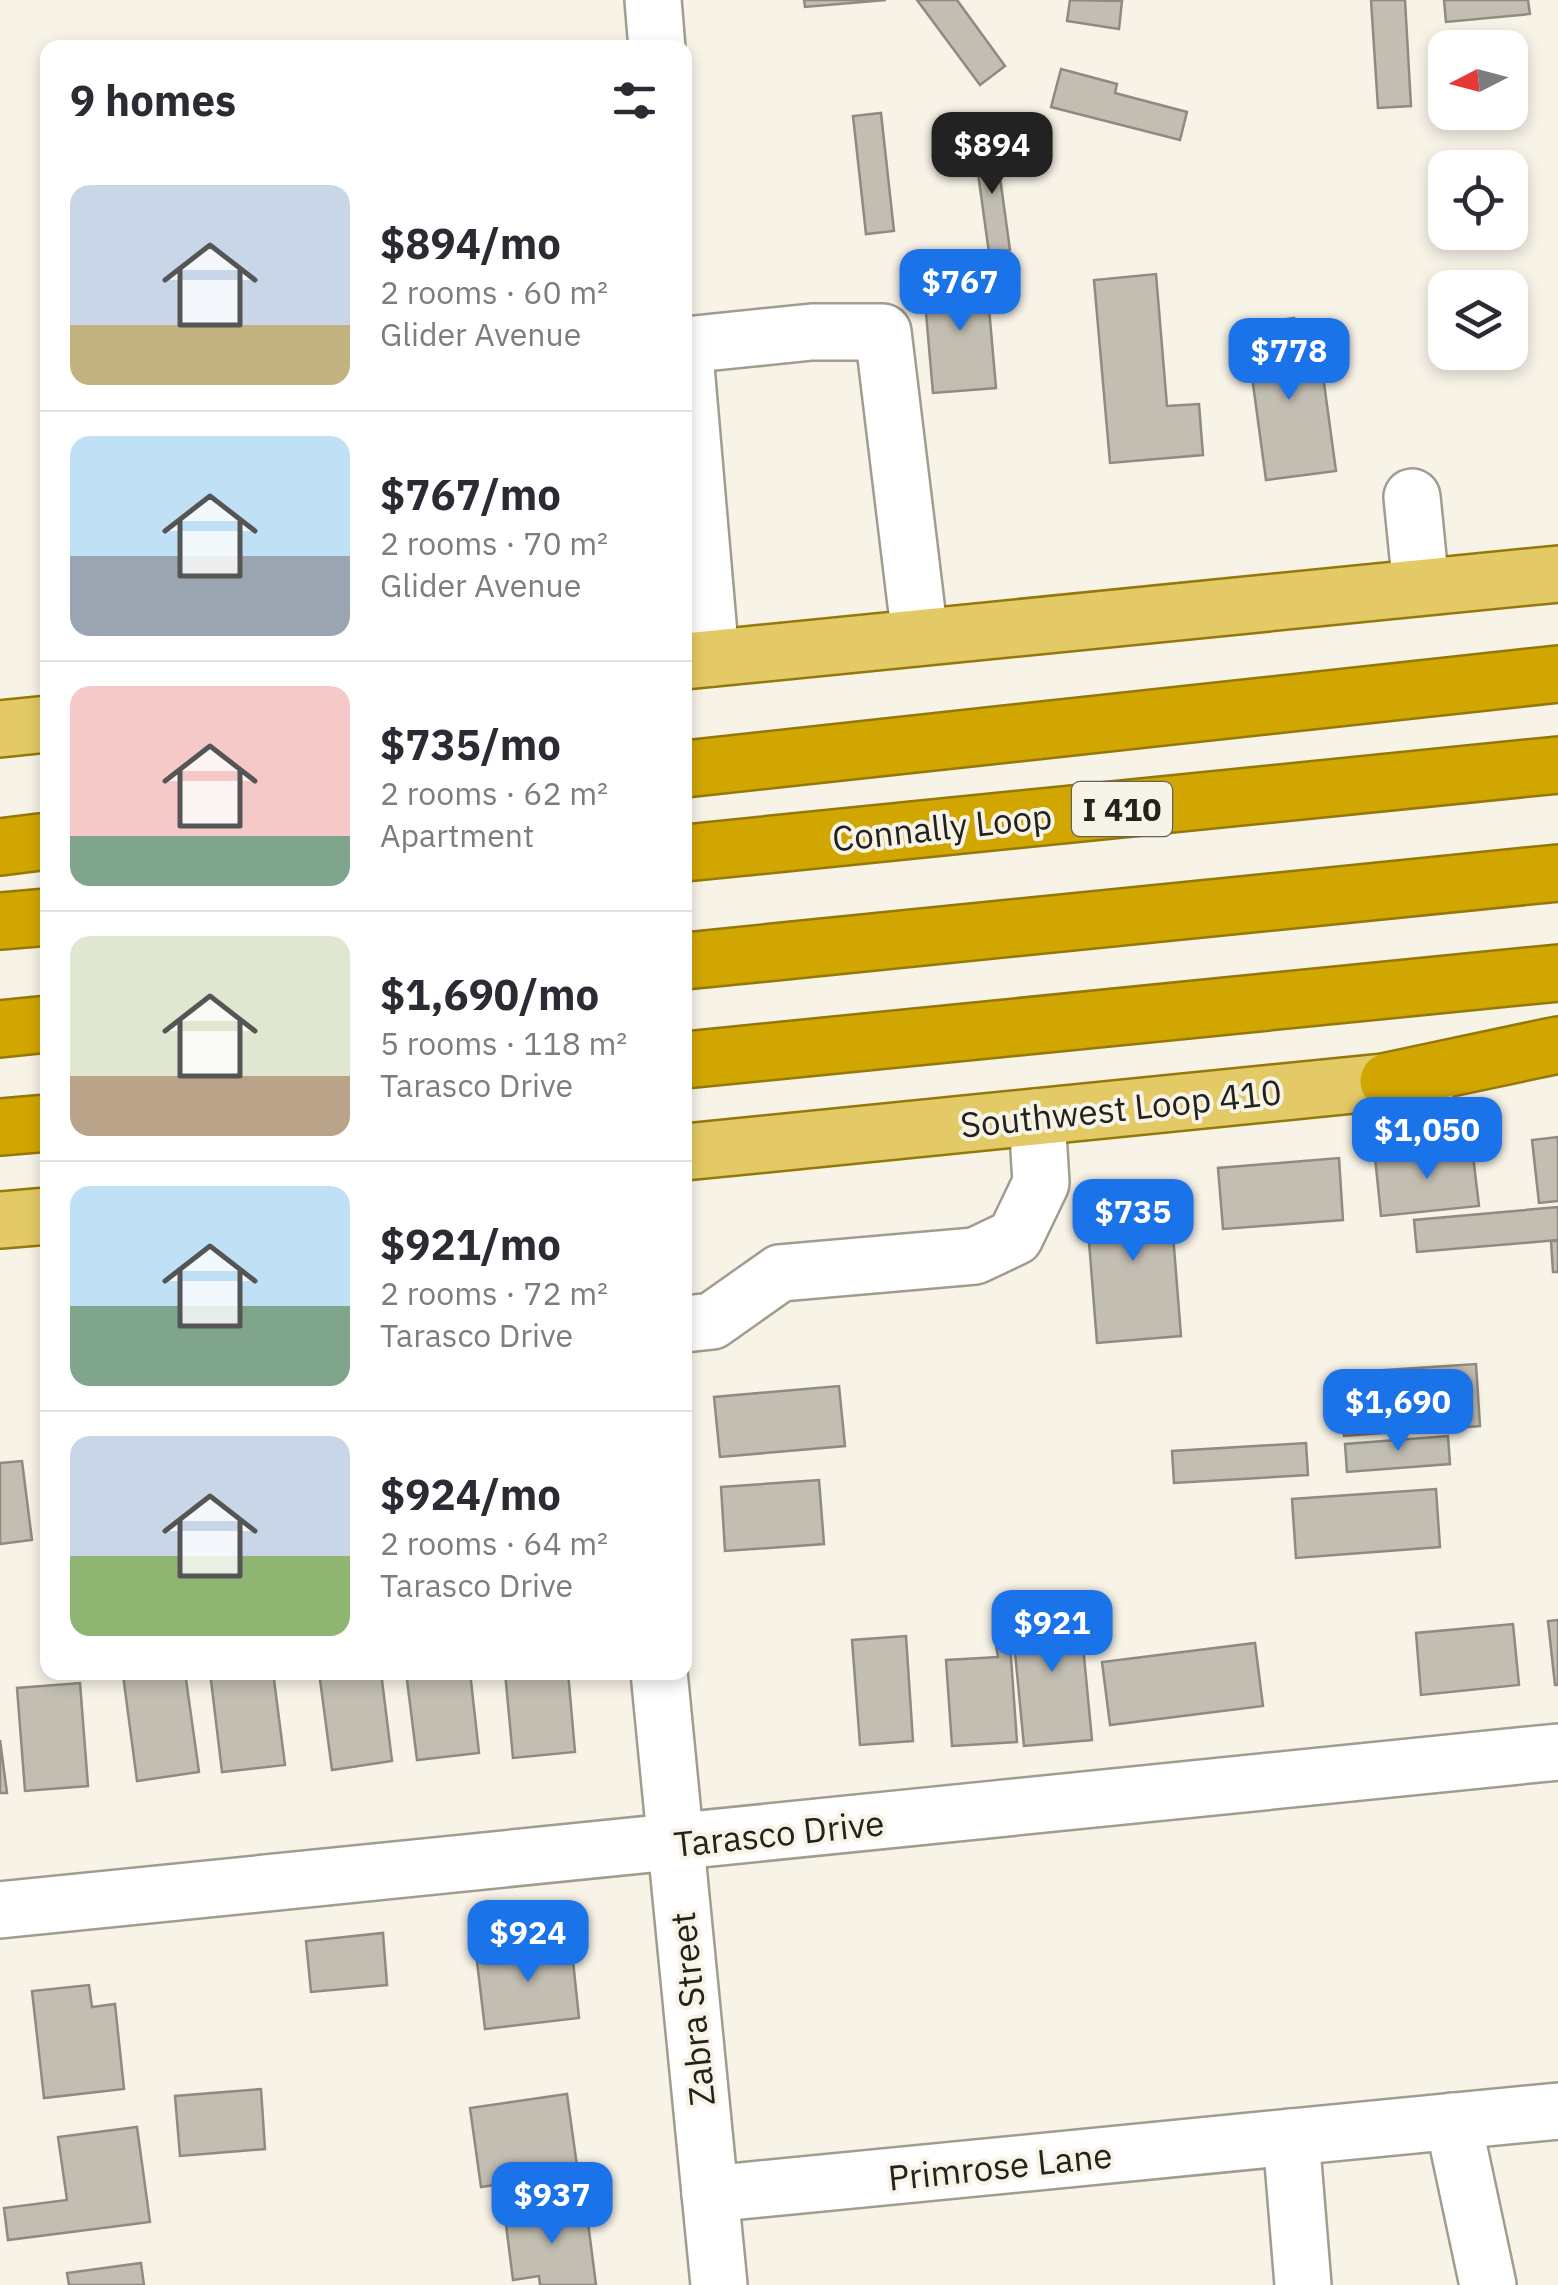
<!DOCTYPE html>
<html lang="en">
<head>
<meta charset="utf-8">
<style>
	body { margin:0; font-family:"IBM Plex Sans",sans-serif; background:#f7f7f7; color:#2b2b33; height:100vh; display:flex; flex-direction:column; font-size:38px; white-space:nowrap }
	* { box-sizing:border-box; margin:0 }
	p { font-size:32px; color:#7c7c81 }
	.icon { flex:none; width:55px; height:55px; fill:none; stroke:currentColor; stroke-width:2; stroke-linecap:round; stroke-linejoin:round }
	.map { position:relative; flex:1; overflow:hidden }
	.panel { position:absolute; left:40px; top:40px; width:652px; height:1640px; display:flex; flex-direction:column; background:#fff; border-radius:20px; box-shadow:0 5px 15px #0003 }
	.panel>* { flex:none }
	.needle { width:65px; rotate:264deg }
	.fabs { position:absolute; left:1428px; top:30px; display:grid; gap:20px }
	.fabs a { display:grid; place-items:center; width:100px; height:100px; border-radius:20px; background:#fff; box-shadow:0 5px 15px #0003; font-size:50px }
	.price { position:absolute; translate:-50% -85px; padding:0 22px; border-radius:20px; background:#1a73e8; color:#fff; font-size:32px; line-height:65px; filter:drop-shadow(0 2px 5px #0008) }
	.price::after { content:''; position:absolute; left:50%; top:60px; width:30px; height:22px; margin-left:-15px; background:inherit; clip-path:polygon(0 0,100% 0,50% 100%) }
	.price.on { background:#222; color:#fff }
	ul { padding:0; list-style:none }
	li { display:flex; align-items:center; gap:30px; height:250px; padding:0 30px }
	li+li { border-top:2px solid #e1e1e2 }
	li span { display:grid; place-items:center; flex:none; width:280px; height:200px; border-radius:20px; color:#555 }
	li>.icon { margin-inline-start:auto }
	span .icon { width:120px; height:120px; fill:#fffc; stroke-width:1 }
	li b { font-size:42px }
	h2 { display:flex; justify-content:space-between; align-items:center; height:120px; padding:0 30px; font-size:42px }
	.map>svg:first-child { display:block }
	.building { fill:#c3beb2; stroke:#8f8b80; stroke-width:2.5 }
	.lines { fill:none; stroke-linecap:round; stroke-linejoin:round }
	.minor-casing { stroke:#a09c90; stroke-width:60 }
	.major-casing { stroke:#95780a; stroke-width:60 }
	.highway-casing { stroke:#95780a; stroke-width:60 }
	.minor { stroke:#fff; stroke-width:55 }
	.major { stroke:#e4ca66; stroke-width:55 }
	.highway { stroke:#d2a600; stroke-width:55 }
	.labels { text-anchor:middle; dominant-baseline:central; stroke-width:8; stroke-linejoin:round; paint-order:stroke }
	.shield { fill:#f8f3e7; stroke:#63615a; stroke-width:2.5 }
	.shield-label { font-size:32px; font-weight:bold; fill:#23221d }
	.street-label { font-size:35px; fill:#23221d; stroke:#f8f3e7 }
</style>
</head>
<body>
<div class="map">
<svg width="1558" height="2285" viewBox="0 0 1558 2285">
	<rect width="100%" height="100%" fill="#f8f3e7"/>
	<g class="building">
		<polygon points="804,0 886,0 805,7"/>
		<polygon points="917,0 957,0 1005,66 980,85"/>
		<polygon points="1070,0 1122,1 1119,29 1067,21"/>
		<polygon points="1371,0 1405,0 1411,106 1378,108"/>
		<polygon points="1444,0 1528,0 1530,14 1446,22"/>
		<polygon points="1061,69 1117,84 1115,93 1187,112 1180,140 1051,107"/>
		<polygon points="881,113 894,231 866,234 853,116"/>
		<polygon points="995,141 1010,250 989,253 974,144"/>
		<polygon points="986,274 996,388 933,393 923,279"/>
		<polygon points="1156,274 1167,406 1199,404 1203,455 1110,463 1094,280"/>
		<polygon points="1294,318 1300,364 1321,361 1336,471 1266,480 1245,325"/>
		<polygon points="1558,1137 1558,1201 1539,1203 1532,1140"/>
		<polygon points="1472,1147 1479,1206 1381,1216 1375,1157"/>
		<polygon points="1339,1158 1343,1220 1223,1229 1218,1168"/>
		<polygon points="1169,1184 1181,1336 1097,1343 1085,1191"/>
		<polygon points="1558,1207 1558,1240 1417,1252 1414,1220"/>
		<polygon points="1551,1241 1558,1241 1558,1272 1553,1272"/>
		<polygon points="1476,1364 1480,1426 1344,1436 1340,1373"/>
		<polygon points="839,1386 845,1446 720,1457 714,1397"/>
		<polygon points="1448,1436 1450,1464 1347,1472 1345,1444"/>
		<polygon points="1306,1443 1308,1475 1174,1483 1172,1451"/>
		<polygon points="22,1461 32,1540 0,1544 0,1463"/>
		<polygon points="819,1480 824,1544 725,1551 721,1487"/>
		<polygon points="1436,1489 1440,1547 1296,1558 1292,1499"/>
		<polygon points="1079,1604 1092,1740 1024,1746 1011,1611"/>
		<polygon points="1558,1620 1558,1685 1555,1685 1548,1621"/>
		<polygon points="1513,1624 1519,1685 1421,1695 1416,1633"/>
		<polygon points="906,1636 913,1741 860,1745 852,1640"/>
		<polygon points="1255,1643 1263,1706 1110,1725 1102,1662"/>
		<polygon points="1010,1644 1017,1742 952,1746 946,1660 998,1657 996,1645"/>
		<polygon points="142,1672 185,1672 199,1772 137,1781 123,1675"/>
		<polygon points="210,1672 273,1672 285,1765 222,1772"/>
		<polygon points="319,1672 381,1672 392,1761 332,1770"/>
		<polygon points="406,1672 470,1672 479,1753 417,1760"/>
		<polygon points="505,1672 568,1672 575,1752 513,1758"/>
		<polygon points="80,1683 88,1786 25,1791 17,1688"/>
		<polygon points="0,1740 7,1793 0,1793"/>
		<polygon points="383,1933 387,1985 311,1992 306,1941"/>
		<polygon points="571,1942 579,2018 485,2029 476,1953"/>
		<polygon points="89,1985 92,2007 115,2004 124,2089 44,2098 32,1991"/>
		<polygon points="261,2089 265,2149 180,2156 175,2096"/>
		<polygon points="567,2094 578,2173 481,2187 470,2108"/>
		<polygon points="137,2127 150,2222 8,2240 4,2208 67,2200 58,2137"/>
		<polygon points="586,2207 596,2285 540,2285 539,2276 513,2280 505,2217"/>
		<polygon points="141,2263 144,2285 69,2285 67,2273"/>
	</g>
	<g class="lines">
		<g class="minor-casing">
			<g id="minor">
				<polyline points="653,0 657,48"/>
				<polyline points="685,345 812,332 883,332 920,637"/>
				<polyline points="685,355 711,658"/>
				<polyline points="1412,497 1421,587"/>
				<polyline points="685,1324 712,1321 780,1273 975,1256 1015,1237 1041,1183 1037,1117"/>
				<polyline points="659,1672 719,2285"/>
				<polyline points="0,1910 1558,1752"/>
				<polyline points="1453,2121 1488,2285"/>
				<polyline points="1291,2137 1303,2285"/>
				<polyline points="710,2194 1558,2111"/>
			</g>
		</g>
		<g class="major-casing">
			<g id="major">
				<polyline points="685,661 1558,574"/>
				<polyline points="0,729 48,724"/>
				<polyline points="685,1152 1433,1077"/>
				<polyline points="0,1220 48,1216"/>
			</g>
		</g>
		<g class="highway-casing">
			<g id="highway">
				<polyline points="685,769 1558,674"/>
				<polyline points="0,847 48,841"/>
				<polyline points="685,853 1558,765"/>
				<polyline points="0,921 48,917"/>
				<polyline points="685,961 1558,873"/>
				<polyline points="0,1029 48,1024"/>
				<polyline points="685,1060 1558,973"/>
				<polyline points="1388,1081 1558,1045"/>
				<polyline points="0,1127 48,1123"/>
			</g>
		</g>
		<use href="#minor" class="minor"/>
		<use href="#major" class="major"/>
		<use href="#highway" class="highway"/>
	</g>
	<g class="labels">
		<rect class="shield" x="1072" y="782" width="100" height="54" rx="8"/>
		<g class="shield-label">
			<text x="1122" y="809">I 410</text>
		</g>
		<g class="street-label">
			<text transform="translate(942 827) rotate(-6)">Connally Loop</text>
			<text transform="translate(1121 1108) rotate(-6)">Southwest Loop 410</text>
			<text transform="translate(779 1833) rotate(-6)">Tarasco Drive</text>
			<text transform="translate(692 2009) rotate(-96)">Zabra Street</text>
			<text transform="translate(1000 2166) rotate(-6)">Primrose Lane</text>
		</g>
	</g>
</svg>
<div class="fabs">
<a><svg class="needle" viewBox="-14 -14 28 28"><path d="M0-13l5 13h-10z" fill="#e53935"/><path d="M0 13l5-13h-10z" fill="#7c7c81"/></svg></a>
<a><svg class="icon" aria-label="locate" viewBox="0 0 24 24"><circle cx="12" cy="12" r="6"/><path d="M12 2v4M12 18v4M2 12h4M18 12h4"/></svg></a>
<a><svg class="icon" aria-label="layers" viewBox="0 0 24 24"><path d="M12 4l9 5-9 5-9-5zM3 14l9 5 9-5"/></svg></a>
</div>
<b class="price on" style="left:992px;top:197px">$894</b>
<b class="price" style="left:960px;top:334px">$767</b>
<b class="price" style="left:1289px;top:403px">$778</b>
<b class="price" style="left:1427px;top:1182px">$1,050</b>
<b class="price" style="left:1133px;top:1264px">$735</b>
<b class="price" style="left:1398px;top:1454px">$1,690</b>
<b class="price" style="left:1052px;top:1675px">$921</b>
<b class="price" style="left:528px;top:1985px">$924</b>
<b class="price" style="left:552px;top:2247px">$937</b>
<section class="panel">
<h2>9 homes<svg class="icon" aria-label="filters" viewBox="0 0 24 24"><path d="M4 7h16M4 17h16"/><circle cx="9" cy="7" r="2"/><circle cx="15" cy="17" r="2"/></svg></h2>
<ul>
<li><span style="background:linear-gradient(#c9d6e8 70%,#c2b280 0)"><svg class="icon" aria-label="home" viewBox="0 0 24 24"><path d="M3 11l9-7 9 7M6 9v11h12V9"/></svg></span><div><b>$894/mo</b><p>2 rooms · 60 m²</p><p>Glider Avenue</p></div></li>
<li><span style="background:linear-gradient(#bfe0f5 60%,#9aa5b1 0)"><svg class="icon" aria-label="home" viewBox="0 0 24 24"><path d="M3 11l9-7 9 7M6 9v11h12V9"/></svg></span><div><b>$767/mo</b><p>2 rooms · 70 m²</p><p>Glider Avenue</p></div></li>
<li><span style="background:linear-gradient(#f6c9c9 75%,#7fa58c 0)"><svg class="icon" aria-label="home" viewBox="0 0 24 24"><path d="M3 11l9-7 9 7M6 9v11h12V9"/></svg></span><div><b>$735/mo</b><p>2 rooms · 62 m²</p><p>Apartment</p></div></li>
<li><span style="background:linear-gradient(#dfe7d0 70%,#b9a48a 0)"><svg class="icon" aria-label="home" viewBox="0 0 24 24"><path d="M3 11l9-7 9 7M6 9v11h12V9"/></svg></span><div><b>$1,690/mo</b><p>5 rooms · 118 m²</p><p>Tarasco Drive</p></div></li>
<li><span style="background:linear-gradient(#bfe0f5 60%,#7fa58c 0)"><svg class="icon" aria-label="home" viewBox="0 0 24 24"><path d="M3 11l9-7 9 7M6 9v11h12V9"/></svg></span><div><b>$921/mo</b><p>2 rooms · 72 m²</p><p>Tarasco Drive</p></div></li>
<li><span style="background:linear-gradient(#c9d6e8 60%,#8fb573 0)"><svg class="icon" aria-label="home" viewBox="0 0 24 24"><path d="M3 11l9-7 9 7M6 9v11h12V9"/></svg></span><div><b>$924/mo</b><p>2 rooms · 64 m²</p><p>Tarasco Drive</p></div></li>
</ul>
</section>
</div>
</body>
</html>
